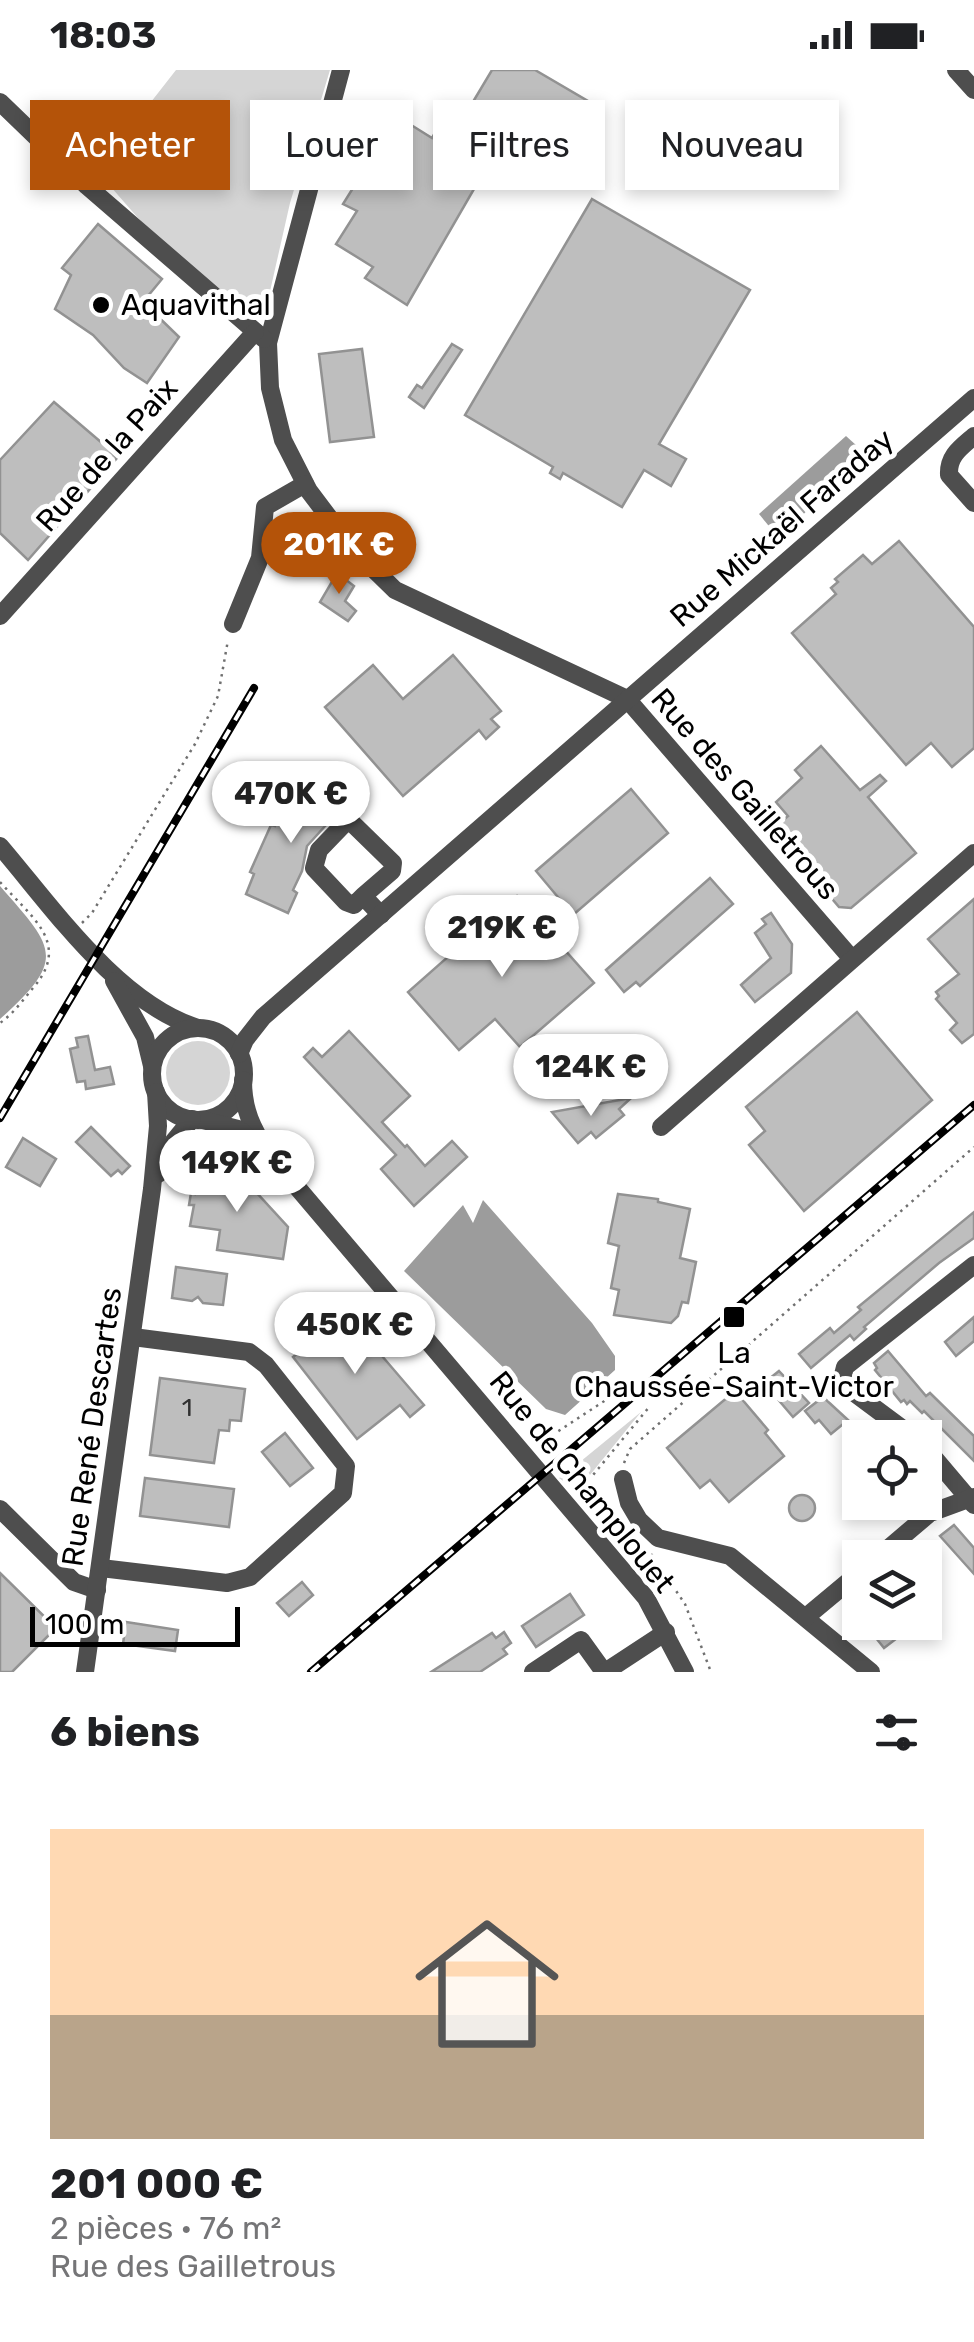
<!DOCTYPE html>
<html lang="fr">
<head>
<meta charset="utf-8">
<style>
	body { margin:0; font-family:Rubik,sans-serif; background:#f6f6f6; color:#202124; height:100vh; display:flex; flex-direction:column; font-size:38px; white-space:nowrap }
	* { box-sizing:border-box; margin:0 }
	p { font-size:32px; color:#757577 }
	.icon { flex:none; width:55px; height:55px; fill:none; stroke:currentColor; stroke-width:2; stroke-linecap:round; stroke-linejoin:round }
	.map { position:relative; height:1602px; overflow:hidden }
	.sheet { display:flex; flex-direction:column; background:#fff; flex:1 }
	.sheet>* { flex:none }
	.banner { position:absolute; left:30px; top:30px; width:915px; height:90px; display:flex; gap:20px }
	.controls { position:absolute; left:842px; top:1350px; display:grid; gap:20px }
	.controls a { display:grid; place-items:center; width:100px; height:100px; border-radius:0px; background:#fff; box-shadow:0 5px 15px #0003; font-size:50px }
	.scale { position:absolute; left:30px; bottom:25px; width:210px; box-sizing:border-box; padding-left:10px; border:5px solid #000; border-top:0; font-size:28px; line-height:35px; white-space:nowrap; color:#000; -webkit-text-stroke:8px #fff; paint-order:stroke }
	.price { position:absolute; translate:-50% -85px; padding:0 22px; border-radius:35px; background:#fff; color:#222; font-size:32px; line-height:65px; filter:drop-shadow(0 2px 5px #0008) }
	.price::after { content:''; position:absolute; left:50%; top:60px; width:30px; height:22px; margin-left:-15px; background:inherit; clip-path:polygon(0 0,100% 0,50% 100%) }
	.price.active { background:#b45309; color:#fff }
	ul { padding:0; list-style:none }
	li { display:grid; align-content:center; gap:20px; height:530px; padding:0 50px }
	li span { display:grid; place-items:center; height:310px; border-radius:0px; color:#555 }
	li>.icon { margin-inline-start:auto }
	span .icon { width:180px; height:180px; fill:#fffc; stroke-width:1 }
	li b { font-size:42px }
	h2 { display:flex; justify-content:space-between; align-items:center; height:120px; padding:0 50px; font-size:42px }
	.tag { padding:0 35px; border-radius:0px; background:#fff; box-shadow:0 5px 15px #0003; font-size:35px; line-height:90px }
	.tag.active { background:#b45309; color:#fff }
	.status { display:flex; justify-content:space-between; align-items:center; height:70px; padding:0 50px; background:#fff; direction:ltr }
	.status svg { height:28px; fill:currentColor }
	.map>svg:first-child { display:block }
	.green { fill:#d5d5d5 }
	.water { fill:#9c9c9c }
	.building { fill:#bebebe; stroke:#929292; stroke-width:2.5 }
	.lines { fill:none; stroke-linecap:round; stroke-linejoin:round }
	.path { stroke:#707070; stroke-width:2.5; stroke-dasharray:2.5 5; stroke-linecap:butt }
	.minor { stroke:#4e4e4e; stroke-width:18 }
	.rail-casing { stroke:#000; stroke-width:8 }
	.rail { stroke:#fff; stroke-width:4; stroke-dasharray:11; stroke-linecap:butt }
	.poi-dot { fill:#000; stroke:#fff; stroke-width:4 }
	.labels { text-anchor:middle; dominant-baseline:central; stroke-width:10; stroke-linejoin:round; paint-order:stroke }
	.number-label { font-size:25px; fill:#303030 }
	.poi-label { font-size:30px; fill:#000; stroke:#fff; text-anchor:start }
	.street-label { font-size:30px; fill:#000; stroke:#fff }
</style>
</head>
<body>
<div class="status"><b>18:03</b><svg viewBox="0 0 49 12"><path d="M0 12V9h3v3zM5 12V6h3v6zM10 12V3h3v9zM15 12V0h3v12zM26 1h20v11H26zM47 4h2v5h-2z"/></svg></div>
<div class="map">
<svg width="974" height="1602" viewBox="0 0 974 1602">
	<rect width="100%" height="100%" fill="#fff"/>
	<g class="green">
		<polygon points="176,0 330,0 290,133 266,239 234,237 138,148 97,101"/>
		<circle cx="198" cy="1003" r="32"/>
		<polygon points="641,1342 577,1421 559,1408 564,1405"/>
	</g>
	<g class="water">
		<polygon points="846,366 868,386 778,467 759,444"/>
		<path d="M 0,816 C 53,877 69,888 0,949 Z"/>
		<polygon points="483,1130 592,1253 615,1286 615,1300 565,1345 546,1339 404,1201 463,1135 473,1153"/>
	</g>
	<g class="building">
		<polygon points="492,0 535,0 593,34 556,95 504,67 407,235 365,208 373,197 336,174 357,141 343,134 393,54 405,61 408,53 432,68 437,59 452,67"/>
		<polygon points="592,129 750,220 659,374 686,389 671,416 644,400 622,437 563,403 560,409 550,403 553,397 465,345"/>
		<polygon points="98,154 162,209 143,232 179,267 147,313 124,298 93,265 55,239 71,205 62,198"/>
		<polygon points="452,274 462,280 424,338 409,327 417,315 422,318"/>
		<polygon points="362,279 374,367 330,372 319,284"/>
		<polygon points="54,332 102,373 109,366 119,374 111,382 117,388 28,490 0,463 0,390"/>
		<polygon points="899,471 974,557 974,678 952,697 931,673 906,695 792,563 836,524 831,518 838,512 835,509 863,485 872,494"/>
		<polygon points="337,503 354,516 345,531 356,541 348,551 320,532"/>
		<polygon points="453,585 501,641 491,649 499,657 486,669 479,660 403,726 325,637 373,595 403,629"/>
		<polygon points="821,676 860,720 880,705 886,711 868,727 916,783 851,838 839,837 773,759 788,746 776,732 802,708 795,700"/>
		<polygon points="324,707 348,734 321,753 326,755 307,776 302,801 293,820 297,823 288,843 246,824 254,804 250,802 271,755 275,756 283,737 291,739"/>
		<polygon points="631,719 668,763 573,845 536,801"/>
		<polygon points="710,808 733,834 640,916 636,912 624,922 606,900"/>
		<polygon points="517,826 594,913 520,977 495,949 459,980 408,922"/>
		<polygon points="974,829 974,964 962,973 950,960 957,953 936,929 939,926 936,922 959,904 928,869"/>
		<polygon points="771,843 792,874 791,903 755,932 741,915 771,888 755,863 766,854 762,849"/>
		<polygon points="857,942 932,1030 804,1141 749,1075 765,1061 746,1037"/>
		<polygon points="349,961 410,1026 382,1052 405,1077 407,1075 425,1096 452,1071 467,1087 414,1136 381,1099 396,1085 304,987 313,978 322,987"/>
		<polygon points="88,966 95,1000 110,997 114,1014 86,1019 85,1011 77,1012 70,979 78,977 76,968"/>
		<polygon points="631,1028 619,1039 624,1045 596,1068 591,1062 578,1073 552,1042"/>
		<polygon points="91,1057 130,1096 122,1104 118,1100 111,1106 76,1072"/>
		<polygon points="23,1068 56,1089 40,1116 6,1097"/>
		<polygon points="208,1094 233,1097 288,1157 283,1189 217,1180 220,1160 190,1156 194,1135 189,1135 191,1123 195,1124 197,1113 204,1114"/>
		<polygon points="618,1124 658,1129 658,1132 690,1139 680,1188 696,1192 688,1233 682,1232 678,1246 671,1253 614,1245 619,1220 611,1218 619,1176 608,1173"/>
		<polygon points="974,1142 974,1168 939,1193 864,1257 866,1259 854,1270 850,1265 811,1298 799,1284 830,1258 834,1263 861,1240 858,1237"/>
		<polygon points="176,1197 227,1204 223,1235 203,1233 198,1227 192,1231 172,1228"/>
		<polygon points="346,1244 424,1335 410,1347 400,1335 357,1369 293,1287 303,1279 304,1273"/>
		<polygon points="974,1247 974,1271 956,1286 945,1272"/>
		<polygon points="888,1281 926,1326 930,1323 974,1366 974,1391 924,1341 922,1343 910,1331 907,1334 904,1330 901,1332 875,1300 877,1298 874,1293"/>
		<polygon points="779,1301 809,1333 793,1347 764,1313"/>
		<polygon points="160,1308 245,1319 241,1351 230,1350 229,1361 219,1360 214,1393 150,1385"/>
		<polygon points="735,1321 768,1360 765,1363 784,1386 729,1432 710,1410 700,1418 667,1378"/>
		<polygon points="823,1327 848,1350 831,1364 819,1350 815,1353 805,1341"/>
		<polygon points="285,1363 313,1398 290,1416 262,1382"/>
		<polygon points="145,1408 234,1419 229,1457 140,1446"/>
		<circle cx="802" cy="1438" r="13"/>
		<polygon points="954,1455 974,1478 974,1504 940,1466"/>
		<polygon points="0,1503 56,1558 12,1602 0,1602"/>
		<polygon points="302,1512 313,1525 289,1546 277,1533"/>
		<polygon points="570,1524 584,1545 536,1577 522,1556"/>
		<polygon points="126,1552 178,1560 175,1581 123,1574"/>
		<polygon points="885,1552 918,1552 884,1578 872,1563"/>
		<polygon points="504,1562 511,1573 503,1579 507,1584 480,1602 431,1602 492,1563 496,1568"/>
	</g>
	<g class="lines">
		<g class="path">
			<path d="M 0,812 C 31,847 72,873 33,918 C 23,930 13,944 0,953"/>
			<polyline points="82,853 92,843 195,674 218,626 228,570"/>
			<polyline points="536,1375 553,1359 557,1362 615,1324"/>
			<polyline points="624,1393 630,1379 974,1077"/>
			<polyline points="579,1422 650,1336"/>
			<polyline points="588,1431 595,1427 603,1429 616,1444"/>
			<polyline points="651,1484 685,1534 711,1602"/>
		</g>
		<g class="minor">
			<polyline points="341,0 268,273 270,318 283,370 309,421 352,478 395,520 627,629 852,889"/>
			<polyline points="956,0 974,20"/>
			<polyline points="0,32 87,116 264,269"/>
			<path d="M 974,366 C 960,378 948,386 949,405 L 974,433"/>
			<polyline points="0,546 255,262"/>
			<polyline points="233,554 260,488 265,437 305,414"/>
			<path d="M 0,776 C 53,838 118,933 198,958"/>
			<polyline points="363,826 354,835 346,832 314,798 319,780 346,752 351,752 393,793 392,801 363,826 381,845"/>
			<polyline points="114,911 145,967 152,996"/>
			<circle cx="198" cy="1004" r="46"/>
			<polyline points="239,984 245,970 263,947 974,328"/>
			<path d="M 243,1010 C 243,1040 252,1058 268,1083 L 646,1528 L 685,1602"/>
			<polyline points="203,1050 238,1059 259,1076"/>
			<polyline points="661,1057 974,783"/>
			<polyline points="158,1104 174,1071 192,1049"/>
			<polyline points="915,1368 845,1316 842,1309 845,1297 974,1195"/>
			<polyline points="925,1377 974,1435"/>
			<polyline points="623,1409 629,1433 639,1450 658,1468 730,1486 871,1602"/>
			<polyline points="0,1439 74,1512 97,1520"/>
			<polyline points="877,1488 930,1443 974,1427"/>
			<polyline points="101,1498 227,1513 250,1507 343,1423 346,1396 266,1295 249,1282 133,1267"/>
			<polyline points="806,1547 860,1502"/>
			<polyline points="85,1602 152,1119 158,1056 156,1022"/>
			<polyline points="533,1602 581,1570 604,1602"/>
			<polyline points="605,1602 666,1562"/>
		</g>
		<g class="rail-casing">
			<g id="rail">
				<polyline points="0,1048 254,618"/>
				<polyline points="311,1602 974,1035"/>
			</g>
		</g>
		<use href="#rail" class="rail"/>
	</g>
	<g class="poi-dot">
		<circle cx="101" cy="235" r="10"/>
		<rect x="722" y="1235" width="24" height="24" rx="5"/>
	</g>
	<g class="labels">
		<g class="number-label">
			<text x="187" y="1337">1</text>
		</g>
		<g class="poi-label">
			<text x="121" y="235">Aquavithal</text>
			<text x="734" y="1283" text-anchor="middle">La<tspan x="734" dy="34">Chaussée-Saint-Victor</tspan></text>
		</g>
		<g class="street-label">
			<text transform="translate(107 385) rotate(-48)">Rue de la Paix</text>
			<text transform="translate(782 458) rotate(-41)">Rue Mickaël Faraday</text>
			<text transform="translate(745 724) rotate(49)">Rue des Gailletrous</text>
			<text transform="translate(92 1357) rotate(-82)">Rue René Descartes</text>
			<text transform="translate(582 1412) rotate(51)">Rue de Champlouet</text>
		</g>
	</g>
</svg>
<div class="controls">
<a><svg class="icon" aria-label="locate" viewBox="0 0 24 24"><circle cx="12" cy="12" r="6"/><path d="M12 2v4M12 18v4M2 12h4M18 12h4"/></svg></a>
<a><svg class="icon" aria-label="layers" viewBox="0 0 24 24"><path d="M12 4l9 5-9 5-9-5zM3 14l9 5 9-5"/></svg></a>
</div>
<div class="scale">100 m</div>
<b class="price active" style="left:339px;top:527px">201K €</b>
<b class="price" style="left:291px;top:776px">470K €</b>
<b class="price" style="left:502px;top:910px">219K €</b>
<b class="price" style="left:591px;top:1049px">124K €</b>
<b class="price" style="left:237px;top:1145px">149K €</b>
<b class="price" style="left:355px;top:1307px">450K €</b>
<div class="banner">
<a class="tag active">Acheter</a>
<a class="tag">Louer</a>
<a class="tag">Filtres</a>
<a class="tag">Nouveau</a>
</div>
</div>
<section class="sheet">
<h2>6 biens<svg class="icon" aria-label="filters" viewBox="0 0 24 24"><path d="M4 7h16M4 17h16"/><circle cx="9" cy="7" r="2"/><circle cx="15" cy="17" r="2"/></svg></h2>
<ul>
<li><span style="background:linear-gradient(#ffd9b3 60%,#b9a48a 0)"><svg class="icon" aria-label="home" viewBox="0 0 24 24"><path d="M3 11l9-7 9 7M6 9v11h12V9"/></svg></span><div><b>201 000 €</b><p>2 pièces · 76 m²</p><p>Rue des Gailletrous</p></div></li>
</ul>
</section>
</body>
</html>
